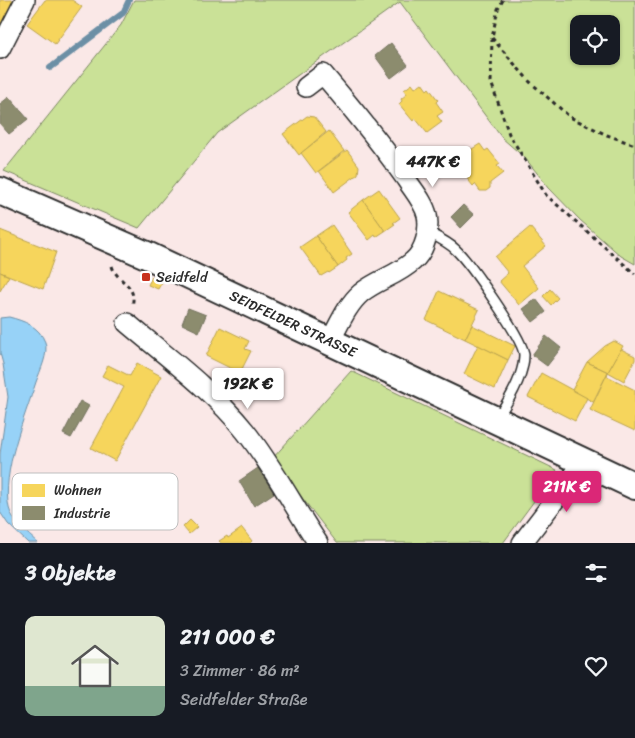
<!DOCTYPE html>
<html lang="de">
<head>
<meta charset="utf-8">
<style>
	body { margin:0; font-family:Sriracha,sans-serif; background:#20242c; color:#f1f3f6; height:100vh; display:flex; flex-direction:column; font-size:19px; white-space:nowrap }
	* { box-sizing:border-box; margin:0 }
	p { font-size:16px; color:#9ea1a6 }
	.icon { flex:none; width:28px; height:28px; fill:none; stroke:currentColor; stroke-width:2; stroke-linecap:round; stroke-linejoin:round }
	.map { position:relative; height:543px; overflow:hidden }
	.side { display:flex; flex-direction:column; background:#171b24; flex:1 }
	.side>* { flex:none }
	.buttons { position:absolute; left:570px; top:15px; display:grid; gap:10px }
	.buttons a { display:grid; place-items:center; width:50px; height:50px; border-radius:10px; background:#171b24; box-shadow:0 1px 4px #0004; font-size:25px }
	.price { position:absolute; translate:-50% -42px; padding:0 11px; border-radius:5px; background:#fff; color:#222; font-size:16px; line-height:32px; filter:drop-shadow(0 1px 2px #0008) }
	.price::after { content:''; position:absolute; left:50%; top:30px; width:15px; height:11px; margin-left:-8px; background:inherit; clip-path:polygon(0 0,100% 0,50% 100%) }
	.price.selected { background:#db2777; color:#fff }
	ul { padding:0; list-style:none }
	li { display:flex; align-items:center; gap:15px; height:125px; padding:0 25px }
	li span { display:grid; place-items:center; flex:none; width:140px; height:100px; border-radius:10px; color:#555 }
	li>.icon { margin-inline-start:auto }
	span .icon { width:60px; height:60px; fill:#fffc; stroke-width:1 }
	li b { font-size:21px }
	h2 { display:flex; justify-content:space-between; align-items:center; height:60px; padding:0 25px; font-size:21px }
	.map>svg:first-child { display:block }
	.green { fill:#cae197; stroke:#7a8661; fill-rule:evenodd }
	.water { fill:#97d2f7; stroke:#6c8fa5 }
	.homes { fill:#f6d55c; stroke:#b9a24d }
	.industry { fill:#8c8c6e; stroke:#6f6f5a }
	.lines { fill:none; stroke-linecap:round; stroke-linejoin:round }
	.stream { stroke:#6c8fa5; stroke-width:6 }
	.lane-casing { stroke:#2b2b2b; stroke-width:12 }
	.street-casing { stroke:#2b2b2b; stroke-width:22 }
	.secondary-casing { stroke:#2b2b2b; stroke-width:30 }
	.path { stroke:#2b2b2b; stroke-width:3; stroke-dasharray:4 4; stroke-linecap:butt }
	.lane { stroke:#fff; stroke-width:9 }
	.street { stroke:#fff; stroke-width:19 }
	.secondary { stroke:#fff; stroke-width:26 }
	.poi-dot { fill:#c8321e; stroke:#fff; stroke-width:2 }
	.labels { text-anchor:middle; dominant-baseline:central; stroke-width:5; stroke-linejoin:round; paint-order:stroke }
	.poi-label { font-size:14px; fill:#2b2b2b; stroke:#fff; text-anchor:start }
	.street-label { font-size:14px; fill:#2b2b2b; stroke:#fff }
	.key { fill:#fff; stroke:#bfbfbf; stroke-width:1 }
	.key-label { font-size:14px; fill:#2b2b2b }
</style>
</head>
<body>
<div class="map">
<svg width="635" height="543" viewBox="0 0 635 543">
	<rect width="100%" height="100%" fill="#fae8e7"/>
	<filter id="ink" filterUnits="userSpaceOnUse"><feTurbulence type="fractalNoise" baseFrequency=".02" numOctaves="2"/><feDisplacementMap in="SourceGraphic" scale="10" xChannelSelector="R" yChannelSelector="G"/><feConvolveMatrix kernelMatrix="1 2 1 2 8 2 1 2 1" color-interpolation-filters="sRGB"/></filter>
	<g filter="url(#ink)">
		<g class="green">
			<path d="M 134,0 L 635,0 L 635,264 L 621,256 L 580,220 L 549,188 L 525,158 L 502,138 L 400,2 L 217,133 L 139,228 L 4,171 L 121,25 ZM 579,24 L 611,24 L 611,56 L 579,56 Z"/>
			<polygon points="351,371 557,470 503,543 337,543 272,459"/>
		</g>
		<path class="water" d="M 9,317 C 24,321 39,326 45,342 C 49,353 40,371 36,382 C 25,416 1,473 9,508 C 12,521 28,534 38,543 L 28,543 L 8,524 L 0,512 L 0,454 L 8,397 L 3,364 L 0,353 L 0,318 Z"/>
		<g class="homes">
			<polygon points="0,0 16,0 0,37"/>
			<polygon points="45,0 72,0 82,7 55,44 27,24"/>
			<polygon points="422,83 427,90 429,88 438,100 436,102 443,112 437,116 442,122 427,133 415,118 413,121 399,104 402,101 401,99 407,94 404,90 412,84 415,88"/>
			<polygon points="307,116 314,117 326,132 299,155 283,134"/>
			<polygon points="329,131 344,151 316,173 301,153"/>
			<polygon points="480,144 485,151 488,149 500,164 497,166 503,173 490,183 490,188 486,191 480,191 475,184 473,186 461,171 463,169 457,162 463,158 464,154"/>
			<polygon points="347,150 359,166 358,174 334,192 319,171"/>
			<polygon points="379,189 400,218 393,223 395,224 385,231 363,200"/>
			<polygon points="363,200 385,231 376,237 375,235 369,240 348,212"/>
			<polygon points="332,225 352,254 346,258 347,260 338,267 316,236"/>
			<polygon points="530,227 546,246 522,266 539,288 519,305 499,281 508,273 495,257"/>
			<polygon points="0,230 56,252 43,289 0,272"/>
			<polygon points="316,236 338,267 329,273 328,272 321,276 300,247"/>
			<polygon points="0,272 9,276 0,291"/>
			<polygon points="152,277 162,282 158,289 148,285"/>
			<polygon points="550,289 558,298 551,305 543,296"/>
			<polygon points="439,291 479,310 465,339 426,320"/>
			<polygon points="472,325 515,346 508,360 465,339"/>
			<polygon points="220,327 249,341 245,349 251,351 240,373 206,356"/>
			<polygon points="614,341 623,346 608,372 587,362 605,346"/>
			<polygon points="478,345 508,360 495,389 464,374"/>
			<polygon points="621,349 635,356 635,360 624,381 608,372"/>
			<polygon points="587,362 608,372 593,402 572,390"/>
			<polygon points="137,363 161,376 115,461 91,448 124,387 102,376 108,365 130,376"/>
			<polygon points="608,372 607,376 635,390 635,431 590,410"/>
			<polygon points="541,373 587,398 575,421 528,397"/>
			<polygon points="190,520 197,527 189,534 183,527"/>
			<polygon points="242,528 252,541 250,543 221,543 219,541 227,536 228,538"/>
		</g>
		<g class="industry">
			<polygon points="391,43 408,65 391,78 375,56"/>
			<polygon points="9,97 28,119 9,134 0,124 0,104"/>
			<polygon points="463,205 474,215 461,228 451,217"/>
			<polygon points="536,299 546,312 533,322 523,309"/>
			<polygon points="188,308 206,315 199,332 182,324"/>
			<polygon points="546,336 561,348 547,366 532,355"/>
			<polygon points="80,401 89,406 71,438 63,434"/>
			<polygon points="258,468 274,493 254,506 239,481"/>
		</g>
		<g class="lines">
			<polyline class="stream" points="50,68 123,13 129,0"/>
			<g class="lane-casing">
				<path id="lane" d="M 427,232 C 437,237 448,242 456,250 C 469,262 524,340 524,355 C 524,375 508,402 497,418"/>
			</g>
			<g class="street-casing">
				<g id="street">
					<polyline points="0,49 25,0"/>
					<path d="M 306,87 L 323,74 C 352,108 380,142 406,179 C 413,190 424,202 427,215 C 430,230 425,251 413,261 C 398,275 377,280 361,293 C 347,305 339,325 330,341"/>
					<path d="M 127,323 C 166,356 213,391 245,431 C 273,466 293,506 318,543"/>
					<polyline points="522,543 584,462"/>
				</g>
			</g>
			<g class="secondary-casing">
				<polyline id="secondary" points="0,191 151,257 635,486"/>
			</g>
			<g class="path">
				<polyline points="503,0 498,9 492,37 491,82 509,134 546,195 635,274"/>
				<polyline points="492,38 530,82 570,117 607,135 635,145"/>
				<path d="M 112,266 C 117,283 138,284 132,306"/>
			</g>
			<use href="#lane" class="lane"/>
			<use href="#street" class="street"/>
			<use href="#secondary" class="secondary"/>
		</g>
	</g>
	<rect class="poi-dot" x="141" y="272" width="10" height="10" rx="2.5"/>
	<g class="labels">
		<g class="poi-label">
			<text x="156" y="277">Seidfeld</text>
		</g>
		<g class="street-label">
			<text transform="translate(293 324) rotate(25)">SEIDFELDER STRASSE</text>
		</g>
	</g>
	<rect x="12" y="473" width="166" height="57" rx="8" class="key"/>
	<rect x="22" y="484" width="23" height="13" fill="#f6d55c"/>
	<rect x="22" y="506" width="23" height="14" fill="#8c8c6e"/>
	<g class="key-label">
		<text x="54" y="495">Wohnen</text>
		<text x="54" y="518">Industrie</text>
	</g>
</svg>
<div class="buttons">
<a><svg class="icon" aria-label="locate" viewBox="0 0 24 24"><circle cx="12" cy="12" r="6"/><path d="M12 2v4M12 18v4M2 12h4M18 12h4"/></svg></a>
</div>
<b class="price" style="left:433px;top:188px">447K €</b>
<b class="price" style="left:248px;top:410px">192K €</b>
<b class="price selected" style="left:567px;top:513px">211K €</b>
</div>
<section class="side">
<h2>3 Objekte<svg class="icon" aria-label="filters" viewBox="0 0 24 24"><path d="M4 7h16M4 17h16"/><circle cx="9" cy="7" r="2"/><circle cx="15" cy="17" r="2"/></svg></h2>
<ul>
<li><span style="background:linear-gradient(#dfe7d0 70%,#7fa58c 0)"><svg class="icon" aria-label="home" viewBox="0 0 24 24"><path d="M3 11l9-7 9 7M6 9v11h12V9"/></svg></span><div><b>211 000 €</b><p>3 Zimmer · 86 m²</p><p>Seidfelder Straße</p></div><svg class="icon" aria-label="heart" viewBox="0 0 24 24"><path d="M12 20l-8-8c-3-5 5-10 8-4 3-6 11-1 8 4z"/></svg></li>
</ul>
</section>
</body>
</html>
